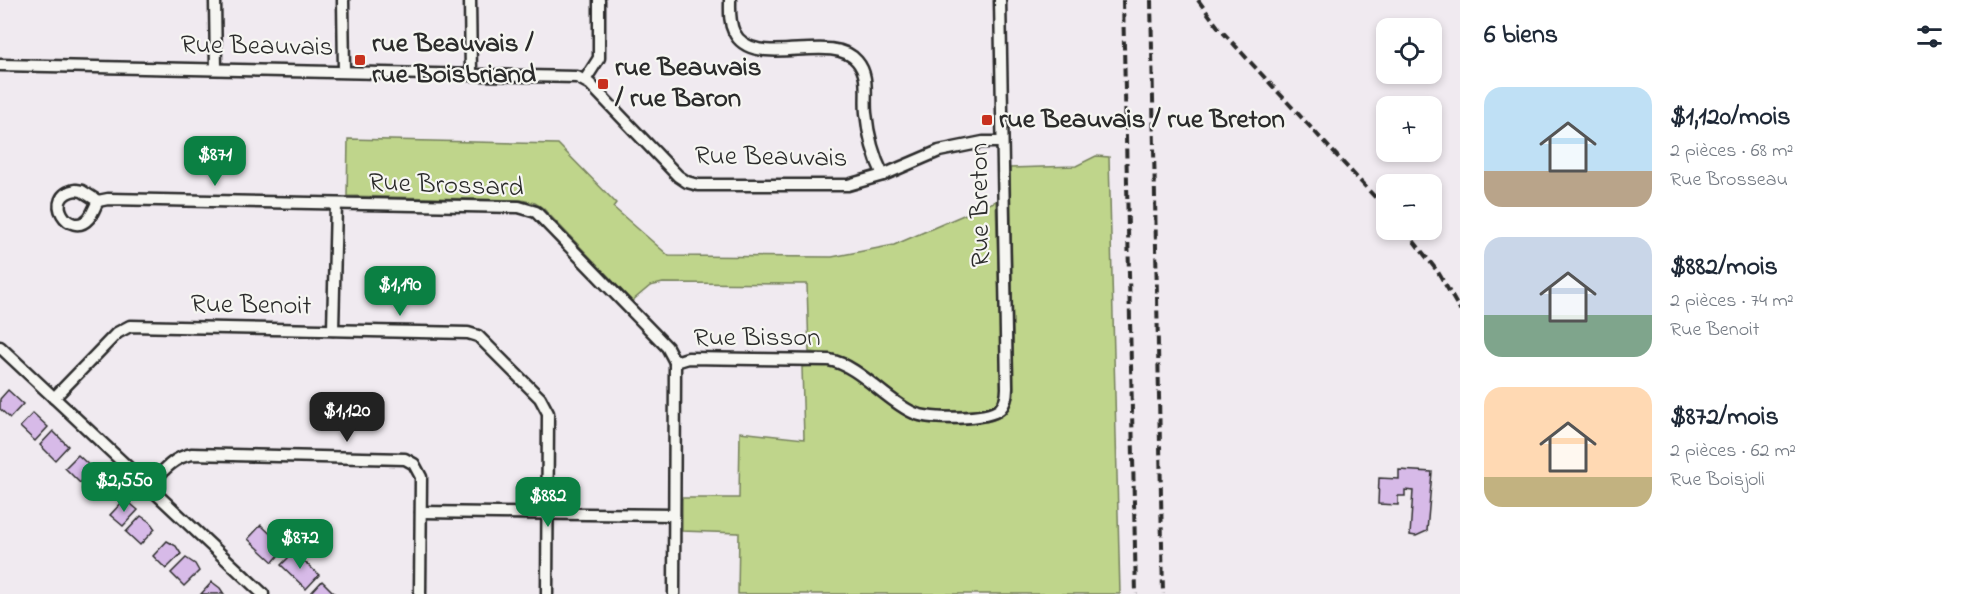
<!DOCTYPE html>
<html lang="fr">
<head>
<meta charset="utf-8">
<style>
	body { margin:0; font-family:"Indie Flower",sans-serif; background:#f2f2f3; color:#1f2937; height:100vh; display:flex; flex-direction:column; font-size:22px; white-space:nowrap }
	* { box-sizing:border-box; margin:0 }
	p { font-size:20px; color:#747a83 }
	.icon { flex:none; width:33px; height:33px; fill:none; stroke:currentColor; stroke-width:2; stroke-linecap:round; stroke-linejoin:round }
	.map { position:relative; flex:1; overflow:hidden }
	.side { display:flex; flex-direction:column; background:#fff; width:510px }
	.side>* { flex:none }
	.buttons { position:absolute; left:1376px; top:18px; display:grid; gap:12px }
	.buttons a { display:grid; place-items:center; width:66px; height:66px; border-radius:12px; background:#fff; box-shadow:0 3px 9px #0003; font-size:30px }
	.price { position:absolute; translate:-50% -51px; padding:0 14px; border-radius:12px; background:#0b8043; color:#fff; font-size:20px; line-height:39px; filter:drop-shadow(0 2px 3px #0008) }
	.price::after { content:''; position:absolute; left:50%; top:36px; width:18px; height:14px; margin-left:-9px; background:inherit; clip-path:polygon(0 0,100% 0,50% 100%) }
	.price.selected { background:#222; color:#fff }
	ul { padding:0; list-style:none }
	li { display:flex; align-items:center; gap:18px; height:150px; padding:0 24px }
	li span { display:grid; place-items:center; flex:none; width:168px; height:120px; border-radius:18px; color:#555 }
	li>.icon { margin-inline-start:auto }
	span .icon { width:72px; height:72px; fill:#fffc; stroke-width:1 }
	li b { font-size:26px }
	h2 { display:flex; justify-content:space-between; align-items:center; height:72px; padding:0 24px; font-size:26px }
	main { display:flex; flex:1; min-height:0 }
	.map>svg:first-child { display:block }
	.green { fill:#bfd58b; stroke:#75805b; stroke-width:1.5 }
	.building { fill:#d7bae8; stroke:#2b2b2b; stroke-width:1.5 }
	.lines { fill:none; stroke-linecap:round; stroke-linejoin:round }
	.street-casing { stroke:#2b2b2b; stroke-width:15 }
	.street { stroke:#f6f6f2; stroke-width:10 }
	.rail { stroke:#2b2b2b; stroke-width:4; stroke-dasharray:9 4.5; stroke-linecap:butt }
	.poi-dot { fill:#c8321e; stroke:#f6f6f2; stroke-width:2 }
	.labels { text-anchor:middle; dominant-baseline:central; stroke-width:4.5; stroke-linejoin:round; paint-order:stroke }
	.poi-label { font-size:27px; font-weight:bold; fill:#2b2b2b; stroke:#f6f6f2; text-anchor:start }
	.street-label { font-size:27px; fill:#2b2b2b; stroke:#f6f6f2 }
</style>
</head>
<body>
<main>
<div class="map">
<svg width="1460" height="594" viewBox="0 0 1460 594">
	<rect width="100%" height="100%" fill="#f0eaf0"/>
	<filter id="ink" filterUnits="userSpaceOnUse"><feTurbulence type="fractalNoise" baseFrequency=".0167" numOctaves="2"/><feDisplacementMap in="SourceGraphic" scale="12" xChannelSelector="R" yChannelSelector="G"/><feConvolveMatrix kernelMatrix="1 2 1 2 8 2 1 2 1" color-interpolation-filters="sRGB"/></filter>
	<g filter="url(#ink)">
		<g class="green">
			<path d="M 348,139 L 558,144 L 616,203 L 613,207 L 669,256 L 832,257 L 894,245 L 996,201 L 1002,392 C 999,402 995,406 986,410 L 939,411 L 923,410 L 913,406 L 845,358 L 831,354 L 809,352 L 807,284 L 663,283 L 650,286 L 632,301 L 543,208 L 535,203 L 521,200 L 347,196 Z"/>
			<path d="M 1096,156 L 1109,157 L 1120,594 L 738,594 L 739,533 L 682,531 L 682,498 L 739,498 L 740,432 L 804,439 L 802,367 C 815,366 827,364 839,369 C 866,380 885,406 912,419 C 929,427 967,425 986,422 C 993,421 1001,417 1006,412 C 1011,407 1012,401 1014,395 L 1010,168 L 1076,166 Z"/>
		</g>
		<g class="building">
			<polygon points="8,390 23,404 10,418 0,409 0,399"/>
			<polygon points="33,413 48,427 35,441 20,427"/>
			<polygon points="53,431 68,446 55,460 40,445"/>
			<polygon points="78,455 93,469 80,483 65,468"/>
			<polygon points="1399,470 1432,472 1427,531 1416,536 1410,535 1413,491 1405,490 1405,496 1398,496 1398,505 1378,504 1379,478 1399,479"/>
			<polygon points="97,473 110,485 95,501 82,489"/>
			<polygon points="125,499 138,510 123,526 110,515"/>
			<polygon points="141,516 150,522 155,529 140,545 126,532"/>
			<polygon points="261,525 285,548 273,562 248,539"/>
			<polygon points="167,541 176,546 181,554 166,569 153,556"/>
			<polygon points="294,552 319,575 306,589 281,565"/>
			<polygon points="186,558 195,564 199,571 184,586 171,573"/>
			<polygon points="322,581 335,594 310,594"/>
			<polygon points="212,582 220,588 224,594 201,594"/>
		</g>
		<g class="lines">
			<g class="street-casing">
				<g id="street">
					<polyline points="215,0 216,69"/>
					<polyline points="343,0 344,71"/>
					<polyline points="470,0 471,73"/>
					<path d="M 730,0 C 730,10 729,22 734,32 C 753,72 831,30 857,61 C 870,76 864,95 866,113 C 868,134 874,157 883,175"/>
					<polyline points="0,65 577,77 590,84 678,176 687,182 698,185 848,185 883,175 939,151 983,142 1002,142"/>
					<polyline points="585,80 599,58 599,0"/>
					<path d="M 76,190 L 82,191 L 98,201 C 95,206 93,213 89,218 C 70,240 41,196 76,190 Z"/>
					<polyline points="98,201 108,199 519,207 536,212 667,347 675,362 674,594"/>
					<polyline points="333,330 336,204"/>
					<polyline points="0,347 263,594"/>
					<path d="M 675,362 L 688,358 L 829,360 C 859,365 886,401 914,413 C 929,420 987,420 1000,409 C 1006,403 1007,396 1007,388 L 1000,0"/>
					<polyline points="54,398 117,333 130,326 468,333 478,336 540,398 548,413 547,594"/>
					<path d="M 148,487 C 161,473 173,457 192,454 L 405,459 L 414,464 L 421,477 L 420,594"/>
					<polyline points="421,512 674,515"/>
				</g>
			</g>
			<use href="#street" class="street"/>
			<g class="rail">
				<polyline points="1123,0 1136,594"/>
				<polyline points="1151,0 1163,594"/>
				<polyline points="1198,0 1218,27 1386,209"/>
				<polyline points="1405,230 1438,272 1460,310"/>
			</g>
		</g>
	</g>
	<g class="poi-dot">
		<rect x="354" y="54" width="12" height="12" rx="3"/>
		<rect x="597" y="78" width="12" height="12" rx="3"/>
		<rect x="981" y="114" width="12" height="12" rx="3"/>
	</g>
	<g class="labels">
		<g class="poi-label">
			<text x="372" y="44">rue Beauvais /<tspan x="372" dy="31">rue Boisbriand</tspan></text>
			<text x="615" y="68">rue Beauvais<tspan x="615" dy="31">/ rue Baron</tspan></text>
			<text x="999" y="120">rue Beauvais / rue Breton</text>
		</g>
		<g class="street-label">
			<text transform="translate(257 47) rotate(1)">Rue Beauvais</text>
			<text transform="translate(771 158) rotate(1)">Rue Beauvais</text>
			<text transform="translate(446 186) rotate(2)">Rue Brossard</text>
			<text transform="translate(981 205) rotate(-91)">Rue Breton</text>
			<text transform="translate(251 306) rotate(1)">Rue Benoit</text>
			<text x="757" y="338">Rue Bisson</text>
		</g>
	</g>
</svg>
<div class="buttons">
<a><svg class="icon" aria-label="locate" viewBox="0 0 24 24"><circle cx="12" cy="12" r="6"/><path d="M12 2v4M12 18v4M2 12h4M18 12h4"/></svg></a>
<a>+</a>
<a>−</a>
</div>
<b class="price" style="left:215px;top:187px">$871</b>
<b class="price" style="left:400px;top:317px">$1,190</b>
<b class="price selected" style="left:347px;top:443px">$1,120</b>
<b class="price" style="left:124px;top:513px">$2,550</b>
<b class="price" style="left:548px;top:528px">$882</b>
<b class="price" style="left:300px;top:570px">$872</b>
</div>
<section class="side">
<h2>6 biens<svg class="icon" aria-label="filters" viewBox="0 0 24 24"><path d="M4 7h16M4 17h16"/><circle cx="9" cy="7" r="2"/><circle cx="15" cy="17" r="2"/></svg></h2>
<ul>
<li><span style="background:linear-gradient(#bfe0f5 70%,#b9a48a 0)"><svg class="icon" aria-label="home" viewBox="0 0 24 24"><path d="M3 11l9-7 9 7M6 9v11h12V9"/></svg></span><div><b>$1,120/mois</b><p>2 pièces · 68 m²</p><p>Rue Brosseau</p></div></li>
<li><span style="background:linear-gradient(#c9d6e8 65%,#7fa58c 0)"><svg class="icon" aria-label="home" viewBox="0 0 24 24"><path d="M3 11l9-7 9 7M6 9v11h12V9"/></svg></span><div><b>$882/mois</b><p>2 pièces · 74 m²</p><p>Rue Benoit</p></div></li>
<li><span style="background:linear-gradient(#ffd9b3 75%,#c2b280 0)"><svg class="icon" aria-label="home" viewBox="0 0 24 24"><path d="M3 11l9-7 9 7M6 9v11h12V9"/></svg></span><div><b>$872/mois</b><p>2 pièces · 62 m²</p><p>Rue Boisjoli</p></div></li>
</ul>
</section>
</main>
</body>
</html>
